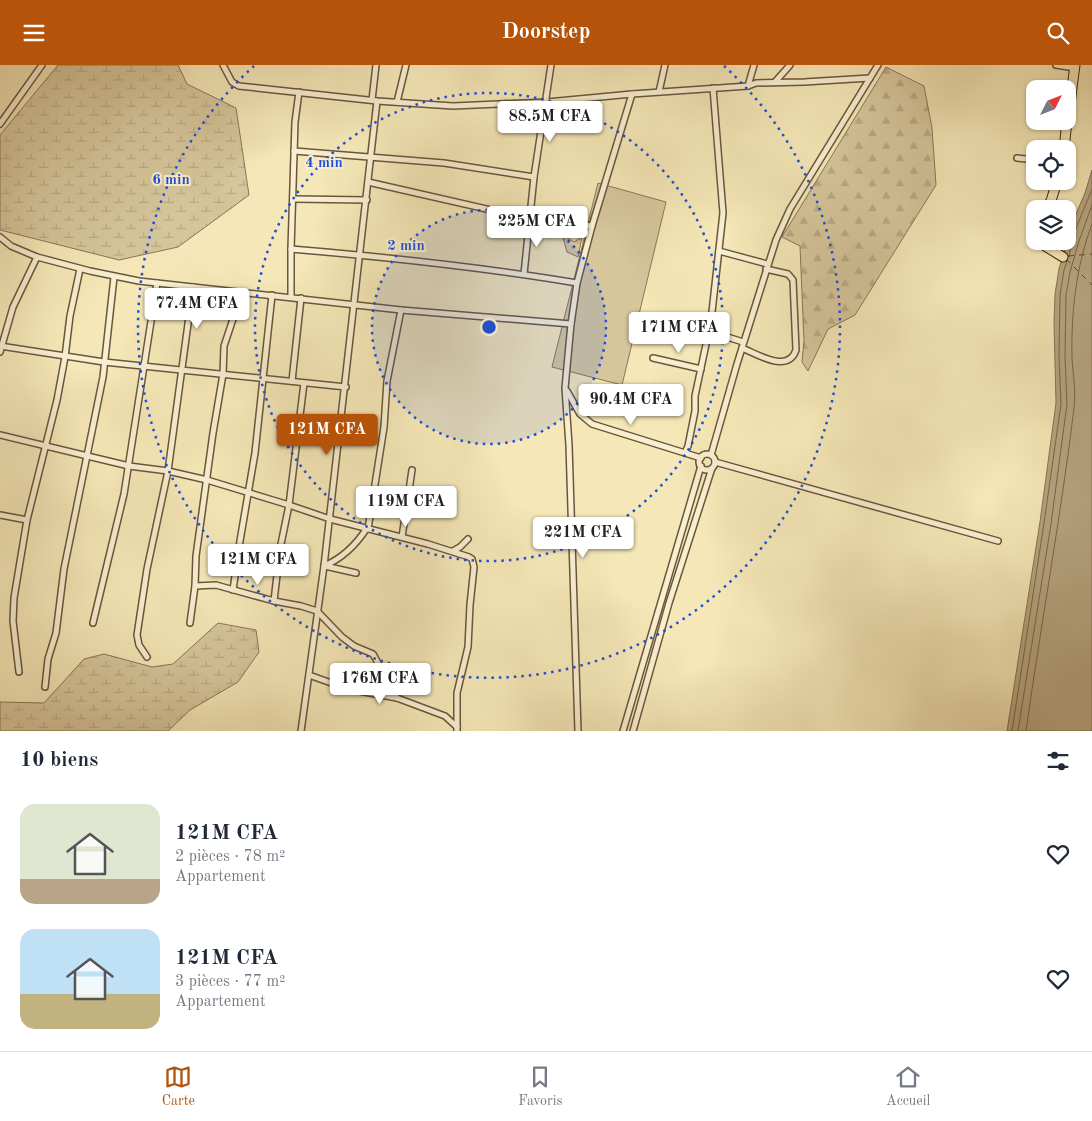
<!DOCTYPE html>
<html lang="fr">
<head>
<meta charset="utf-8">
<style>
	body { margin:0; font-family:"Old Standard TT",serif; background:#f2f2f3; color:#1f2937; height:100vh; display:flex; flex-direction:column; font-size:19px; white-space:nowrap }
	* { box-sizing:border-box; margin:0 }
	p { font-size:16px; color:#747a83 }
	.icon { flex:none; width:28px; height:28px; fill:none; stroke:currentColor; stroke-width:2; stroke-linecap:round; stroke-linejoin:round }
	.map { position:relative; height:666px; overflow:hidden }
	.drawer { display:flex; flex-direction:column; background:#fff; flex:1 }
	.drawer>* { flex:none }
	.needle { width:32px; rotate:48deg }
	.buttons { position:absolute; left:1026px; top:15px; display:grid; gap:10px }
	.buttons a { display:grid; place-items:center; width:50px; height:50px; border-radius:10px; background:#fff; box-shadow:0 1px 4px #0004; font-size:25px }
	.price { position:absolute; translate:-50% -42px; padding:0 11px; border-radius:5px; background:#fff; color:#222; font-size:16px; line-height:32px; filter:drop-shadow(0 1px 2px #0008) }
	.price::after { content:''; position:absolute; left:50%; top:30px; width:15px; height:11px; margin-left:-8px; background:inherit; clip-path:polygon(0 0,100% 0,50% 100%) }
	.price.active { background:#b45309; color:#fff }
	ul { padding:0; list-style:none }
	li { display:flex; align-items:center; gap:15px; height:125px; padding:0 20px }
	li span { display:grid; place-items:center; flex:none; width:140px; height:100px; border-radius:15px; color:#555 }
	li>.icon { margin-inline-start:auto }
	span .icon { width:60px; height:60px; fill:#fffc; stroke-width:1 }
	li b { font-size:21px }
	h2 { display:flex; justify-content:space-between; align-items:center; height:60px; padding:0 20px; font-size:21px }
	header { display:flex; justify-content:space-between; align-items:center; height:65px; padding:0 20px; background:#b45309; color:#fff; font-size:22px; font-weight:600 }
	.dock { display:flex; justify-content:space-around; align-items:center; height:70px; border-top:1px solid #e0e1e3; background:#fff; font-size:14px; color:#747a83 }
	.dock a { display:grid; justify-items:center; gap:2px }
	.dock .active { color:#b45309 }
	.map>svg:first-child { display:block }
	.forest { fill:url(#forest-firs); stroke:#8a7657 }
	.wetland { fill:url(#wetland-marsh); stroke:#8a7657 }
	.park { fill:#d6c69b; stroke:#8a7657 }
	.garden { fill:url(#garden-dots); stroke:#8a7657 }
	.water { fill:#b6a57f; stroke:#867254 }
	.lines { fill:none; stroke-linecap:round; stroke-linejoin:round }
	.shore { stroke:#7a6549; stroke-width:1 }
	.ferry { stroke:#614b33; stroke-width:1; stroke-dasharray:6 5; stroke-linecap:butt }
	.street-casing { stroke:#6b563c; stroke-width:8 }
	.highway-casing { stroke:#3d2513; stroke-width:11 }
	.street { stroke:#f8efd0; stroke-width:5 }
	.highway { stroke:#f5e7b7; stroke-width:9 }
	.ring { fill:none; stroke:#1d4ed8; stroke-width:2.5; stroke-dasharray:2.5 5 }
	.centre { fill:#1d4ed8; stroke:#f8efd0; stroke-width:2.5 }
	.ring-label { font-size:15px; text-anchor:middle; font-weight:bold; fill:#1d4ed8; stroke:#f8efd0; stroke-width:4; stroke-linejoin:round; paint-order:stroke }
</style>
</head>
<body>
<header><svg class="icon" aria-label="menu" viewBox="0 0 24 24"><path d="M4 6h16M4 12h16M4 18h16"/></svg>Doorstep<svg class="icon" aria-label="search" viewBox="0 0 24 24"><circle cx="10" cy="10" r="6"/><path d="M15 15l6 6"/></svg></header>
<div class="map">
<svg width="1092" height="666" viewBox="0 0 1092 666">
	<defs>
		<pattern id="forest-firs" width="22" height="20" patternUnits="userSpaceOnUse" patternTransform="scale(1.25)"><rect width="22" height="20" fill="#d6c69b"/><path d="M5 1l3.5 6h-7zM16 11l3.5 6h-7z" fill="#b9aa85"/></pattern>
		<pattern id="wetland-marsh" width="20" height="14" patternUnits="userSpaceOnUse" patternTransform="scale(1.25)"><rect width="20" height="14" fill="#d6c69b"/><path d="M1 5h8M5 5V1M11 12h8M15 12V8" fill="none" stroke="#b9aa85"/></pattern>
		<pattern id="garden-dots" width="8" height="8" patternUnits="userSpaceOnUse" patternTransform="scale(1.25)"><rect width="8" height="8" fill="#d6c69b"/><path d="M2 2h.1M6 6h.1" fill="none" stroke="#b9aa85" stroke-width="1.8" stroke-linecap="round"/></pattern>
	</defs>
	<rect width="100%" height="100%" fill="#f5e7b7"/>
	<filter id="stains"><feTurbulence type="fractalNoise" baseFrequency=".004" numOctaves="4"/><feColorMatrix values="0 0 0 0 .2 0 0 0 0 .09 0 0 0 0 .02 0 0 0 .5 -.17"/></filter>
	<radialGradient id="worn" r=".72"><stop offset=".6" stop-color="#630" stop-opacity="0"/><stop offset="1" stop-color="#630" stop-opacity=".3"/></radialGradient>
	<polygon class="forest" points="886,2 924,21 932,63 936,120 855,250 828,264 808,306 802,297 804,276 800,181 782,172"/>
	<g class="wetland">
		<polygon points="58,0 178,0 187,19 236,43 249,130 178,182 119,195 0,165 0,70"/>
		<polygon points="218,558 256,565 259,587 238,617 190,645 168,666 0,666 0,637 44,638 84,594 104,589 152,602 173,599"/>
	</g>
	<polygon class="park" points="598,118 666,137 622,320 552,302"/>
	<polygon class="garden" points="562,169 574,177 582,172 578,192 567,187"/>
	<polygon class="water" points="1092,105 1092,666 1007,666 1040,457 1056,338 1054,258 1055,229 1059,204 1073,156 1085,128"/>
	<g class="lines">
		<g class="shore">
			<polyline points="1069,192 1072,173 1092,124"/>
			<polyline points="1012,666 1044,458 1061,339 1059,292 1060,230 1064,205 1067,196"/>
			<polyline points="1018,666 1051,459 1067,339 1065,292 1066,230 1070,207 1079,176 1092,140"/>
			<path d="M 1026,666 C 1041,558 1061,451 1074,343 C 1076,327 1073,309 1072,293 C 1071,247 1076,202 1092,159"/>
		</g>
		<g class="ferry">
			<polyline points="1068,191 1092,189"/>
			<polyline points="1066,194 1092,220"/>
		</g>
		<g class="street-casing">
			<g id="street">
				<polyline points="223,0 232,17 239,21 377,36 453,41 547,37 632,29 748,21 756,18 804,17 870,13"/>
				<polyline points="1056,0 1075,3"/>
				<polyline points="775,17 790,0"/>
				<polyline points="748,21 754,0"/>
				<polyline points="659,27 665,0"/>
				<polyline points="372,35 376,0"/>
				<polyline points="397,37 406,0"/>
				<polyline points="0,59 42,0"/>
				<polyline points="294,86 444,98 534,112"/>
				<polyline points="1017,93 1035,95"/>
				<polyline points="368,117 530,154 592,161"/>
				<polyline points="294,134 367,135"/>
				<polyline points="0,172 11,181 37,192 90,206 139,216 401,245 571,259"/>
				<path d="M 291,184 C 386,192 482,202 577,218"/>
				<polyline points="719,186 767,199"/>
				<polyline points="524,209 534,112 551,0"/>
				<polyline points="291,232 291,184 295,57 299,27"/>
				<polyline points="668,253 743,277"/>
				<polyline points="0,281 104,297 346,322"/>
				<path d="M 742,283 C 757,289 788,309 796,285 L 793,215 L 788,209 L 766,204"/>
				<polyline points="0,287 13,242 37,192"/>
				<polyline points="653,293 701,304"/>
				<polyline points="292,316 301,233"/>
				<polyline points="567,326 580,349 592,359 701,393"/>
				<polyline points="0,370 129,401 168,406 207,415 289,440 330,454 428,479 469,492 472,494 474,502 470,540 468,582 457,628 457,666"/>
				<polyline points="685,388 688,381 695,346 695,331 711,256 723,148 713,23"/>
				<circle cx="707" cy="397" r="8"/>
				<polyline points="711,390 737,299 776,175 790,144 878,0"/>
				<polyline points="715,397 998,476"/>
				<polyline points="0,450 27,455"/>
				<polyline points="368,464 384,362 387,316 401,245"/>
				<polyline points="402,472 412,405"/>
				<polyline points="453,486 460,482 468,474"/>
				<path d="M 324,501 C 343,493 356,480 367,463"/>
				<polyline points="325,501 356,508"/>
				<polyline points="195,521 216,520 274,536 301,541 317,546 342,572 354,581 373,589 397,633"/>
				<polyline points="233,525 240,476 255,388 272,230"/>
				<polyline points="274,536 280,484 289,440 304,318"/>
				<polyline points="93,558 124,429 157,218"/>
				<polyline points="190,558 195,521 196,491 213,368 223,309 224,281 233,254"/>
				<polyline points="147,592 139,580 137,570 147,504 168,406 193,222"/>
				<polyline points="19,607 13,556 14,533 27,455 57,335 65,292 70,251 80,204"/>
				<polyline points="309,610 348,624 397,633 445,651 457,662"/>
				<polyline points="45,622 48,594 56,568 64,504 103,312 114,212"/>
				<polyline points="301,666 324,501 377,36"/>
				<polyline points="578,666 569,380 565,323 571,259 577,218 592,161 632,29"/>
				<polyline points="623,666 701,401"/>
				<polyline points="633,666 669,538 712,403"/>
			</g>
		</g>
		<g class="highway-casing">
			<g id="highway">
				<polyline points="1068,54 1075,0"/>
				<polyline points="1064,84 1067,56"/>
				<polyline points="1046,144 1051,136 1057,116"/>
				<polyline points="1035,160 1032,167 1035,175"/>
				<polyline points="1037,176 1063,192"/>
			</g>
		</g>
		<use href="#street" class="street"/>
		<use href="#highway" class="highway"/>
	</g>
	<circle cx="489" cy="262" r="117" fill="#1d4ed8" fill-opacity=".12"/>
	<g class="ring">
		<circle cx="489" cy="262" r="117"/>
		<circle cx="489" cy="262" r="234"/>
		<path d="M724 1A351 351 0 1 1 254 1"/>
	</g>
	<circle cx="489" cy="262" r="8" class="centre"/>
	<g class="ring-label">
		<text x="324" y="102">4 min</text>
		<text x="171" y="119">6 min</text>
		<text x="406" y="185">2 min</text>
	</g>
	<rect width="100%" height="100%" filter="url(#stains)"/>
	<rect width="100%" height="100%" fill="url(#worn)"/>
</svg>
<div class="buttons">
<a><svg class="needle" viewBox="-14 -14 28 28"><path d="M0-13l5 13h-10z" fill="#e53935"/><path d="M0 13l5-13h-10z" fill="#747a83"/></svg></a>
<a><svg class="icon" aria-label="locate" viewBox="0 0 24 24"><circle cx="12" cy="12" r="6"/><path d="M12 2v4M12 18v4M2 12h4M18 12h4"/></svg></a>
<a><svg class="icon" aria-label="layers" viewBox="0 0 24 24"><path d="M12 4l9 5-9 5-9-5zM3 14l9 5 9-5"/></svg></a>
</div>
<b class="price" style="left:550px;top:78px">88.5M CFA</b>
<b class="price" style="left:537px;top:183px">225M CFA</b>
<b class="price" style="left:197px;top:265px">77.4M CFA</b>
<b class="price" style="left:679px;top:289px">171M CFA</b>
<b class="price" style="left:631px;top:361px">90.4M CFA</b>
<b class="price active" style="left:327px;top:391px">121M CFA</b>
<b class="price" style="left:406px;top:463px">119M CFA</b>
<b class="price" style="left:583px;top:494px">221M CFA</b>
<b class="price" style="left:258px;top:521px">121M CFA</b>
<b class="price" style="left:380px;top:640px">176M CFA</b>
</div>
<section class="drawer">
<h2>10 biens<svg class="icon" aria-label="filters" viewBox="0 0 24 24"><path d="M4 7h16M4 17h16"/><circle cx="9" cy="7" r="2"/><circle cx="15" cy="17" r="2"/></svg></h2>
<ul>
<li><span style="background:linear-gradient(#dfe7d0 75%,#b9a48a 0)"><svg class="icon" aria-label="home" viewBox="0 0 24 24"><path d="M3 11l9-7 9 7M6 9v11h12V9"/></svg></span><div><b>121M CFA</b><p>2 pièces · 78 m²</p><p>Appartement</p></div><svg class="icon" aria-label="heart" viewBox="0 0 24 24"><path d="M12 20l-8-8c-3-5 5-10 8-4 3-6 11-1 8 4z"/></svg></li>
<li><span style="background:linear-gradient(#bfe0f5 65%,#c2b280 0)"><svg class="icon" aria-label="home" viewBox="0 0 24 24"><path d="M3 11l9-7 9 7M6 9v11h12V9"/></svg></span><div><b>121M CFA</b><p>3 pièces · 77 m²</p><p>Appartement</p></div><svg class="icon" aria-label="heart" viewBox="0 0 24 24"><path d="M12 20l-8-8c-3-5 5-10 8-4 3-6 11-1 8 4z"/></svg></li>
</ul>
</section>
<nav class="dock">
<a class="active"><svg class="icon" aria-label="map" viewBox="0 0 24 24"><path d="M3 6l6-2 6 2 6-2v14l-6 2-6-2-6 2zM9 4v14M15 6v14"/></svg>Carte</a>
<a><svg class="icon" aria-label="saved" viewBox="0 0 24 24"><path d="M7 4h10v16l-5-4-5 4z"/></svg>Favoris</a>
<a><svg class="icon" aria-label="home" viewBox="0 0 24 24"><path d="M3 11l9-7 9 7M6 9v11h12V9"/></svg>Accueil</a>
</nav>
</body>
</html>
